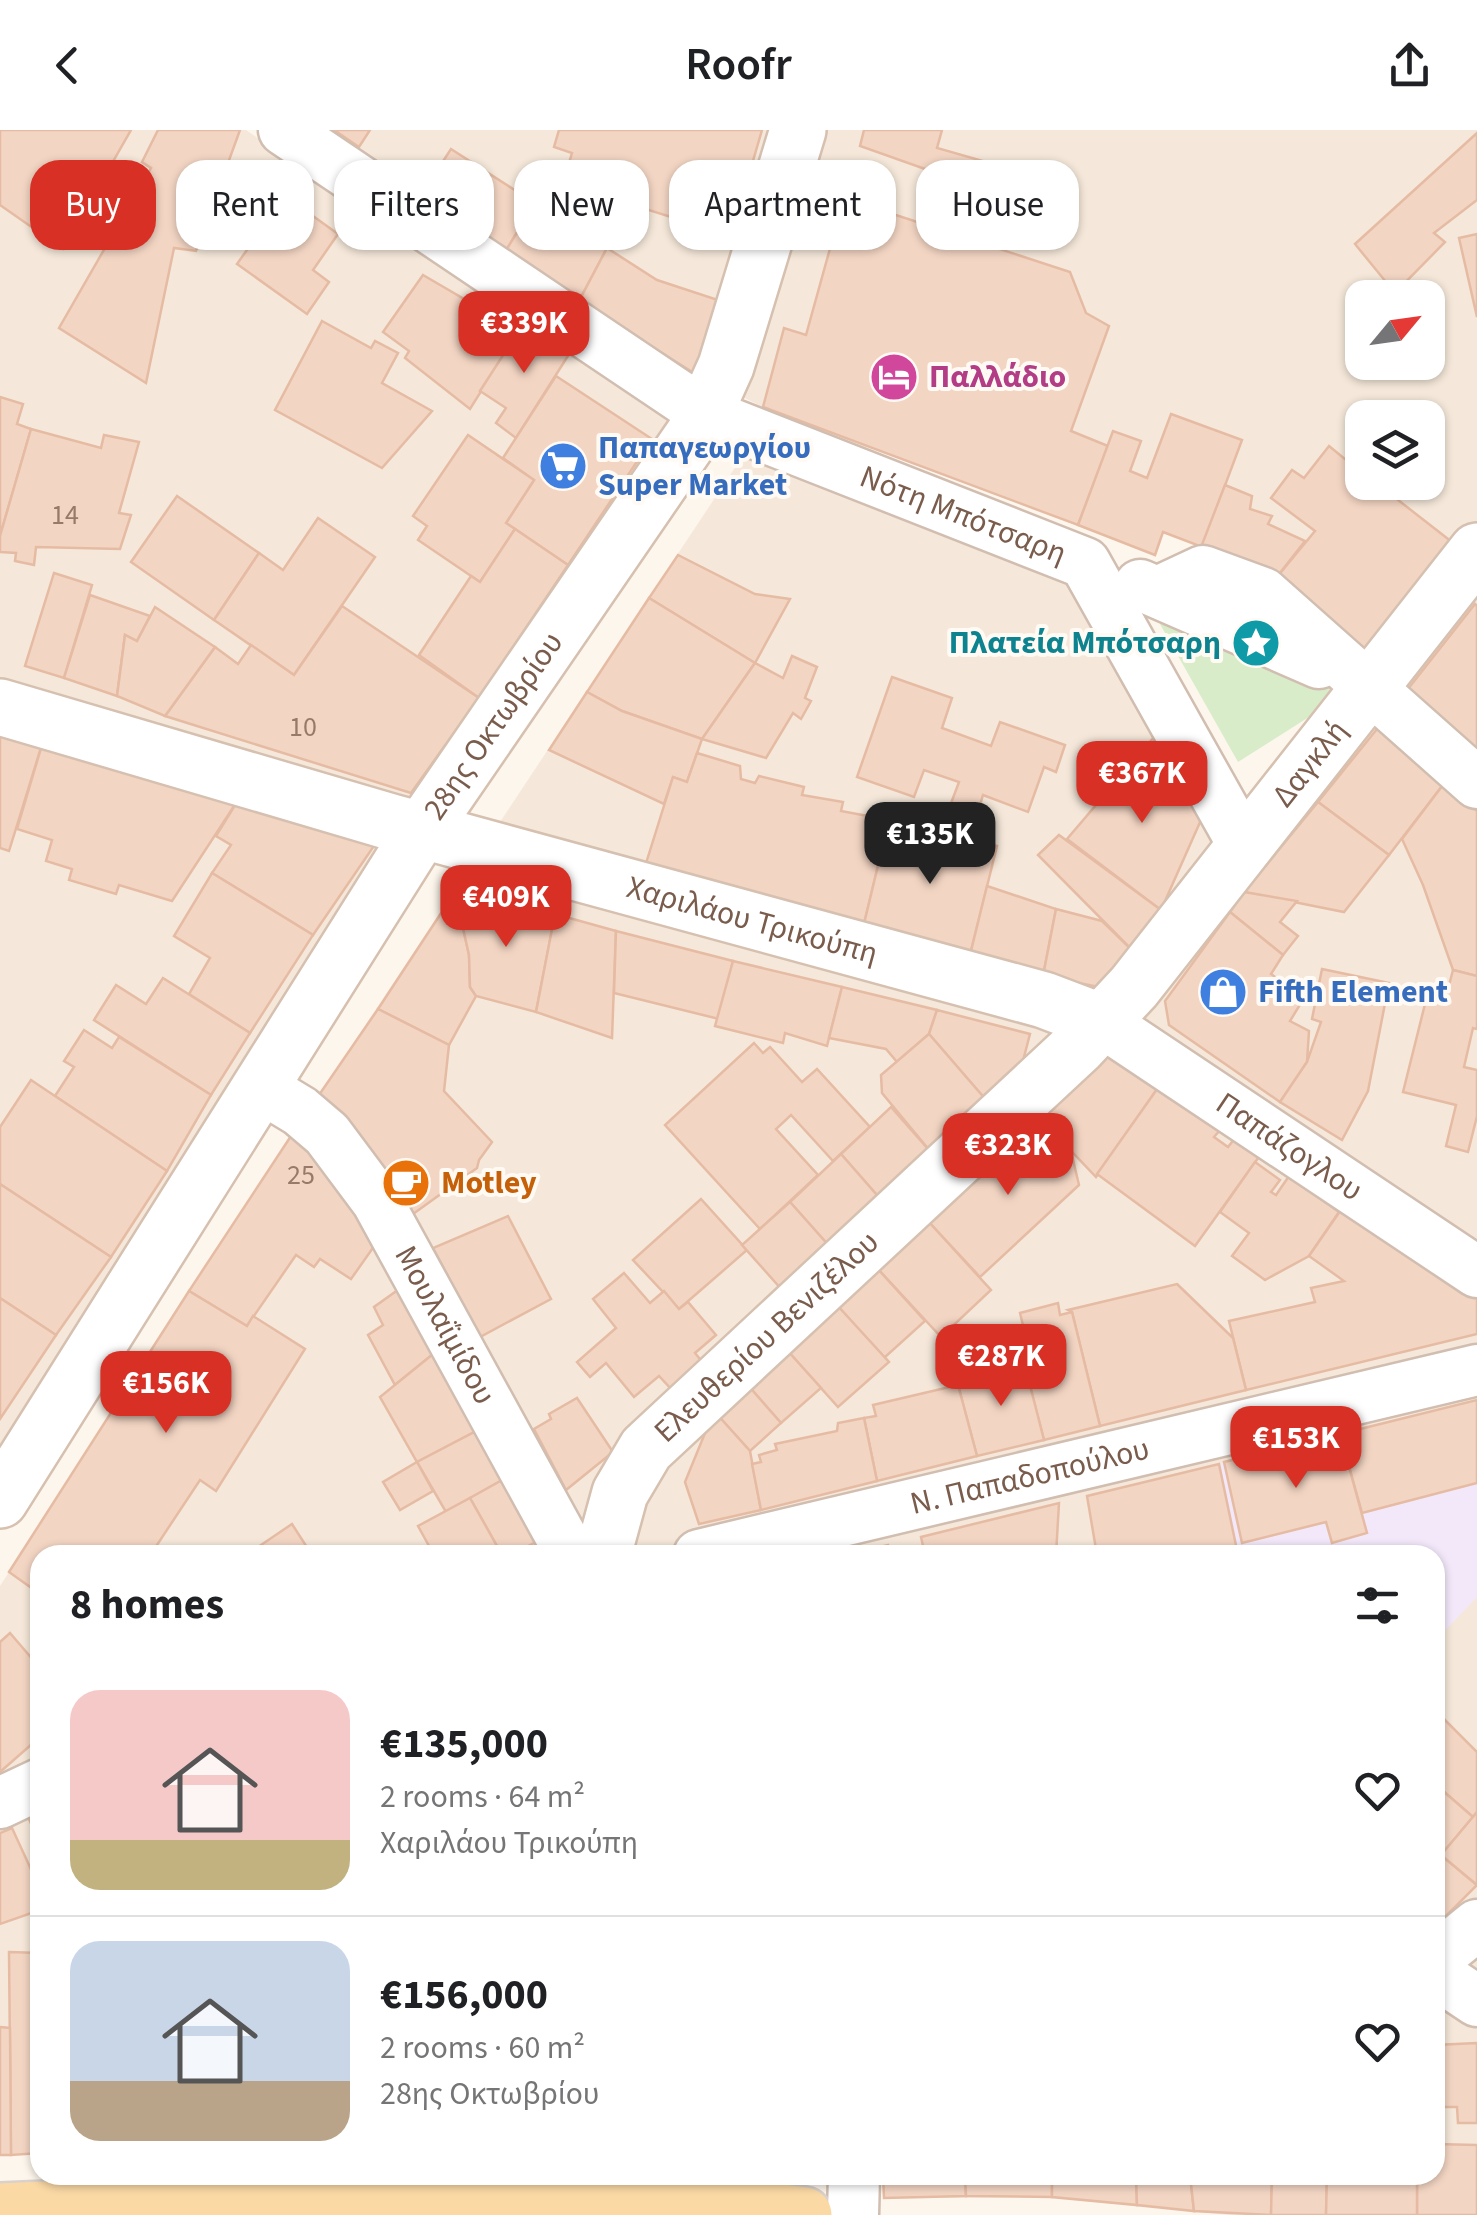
<!DOCTYPE html>
<html lang="en">
<head>
<meta charset="utf-8">
<style>
	body { margin:0; font-family:"Source Sans 3",sans-serif; background:#f2f2f2; color:#202124; height:100vh; display:flex; flex-direction:column; font-size:38px; white-space:nowrap }
	* { box-sizing:border-box; margin:0 }
	p { font-size:32px; color:#757577 }
	.icon { flex:none; width:55px; height:55px; fill:none; stroke:currentColor; stroke-width:2; stroke-linecap:round; stroke-linejoin:round }
	.map { position:relative; flex:1; overflow:hidden }
	.details { position:absolute; left:30px; top:1415px; width:1415px; height:640px; display:flex; flex-direction:column; background:#fff; border-radius:30px; box-shadow:0 2px 8px #0004 }
	.details>* { flex:none }
	.banner { position:absolute; left:30px; top:30px; width:1418px; height:90px; display:flex; gap:20px }
	.needle { width:65px; rotate:61deg }
	.tools { position:absolute; left:1345px; top:150px; display:grid; gap:20px }
	.tools a { display:grid; place-items:center; width:100px; height:100px; border-radius:20px; background:#fff; box-shadow:0 2px 8px #0004; font-size:50px }
	.price { position:absolute; translate:-50% -85px; padding:0 22px; border-radius:20px; background:#d93025; color:#fff; font-size:32px; line-height:65px; filter:drop-shadow(0 2px 5px #0008) }
	.price::after { content:''; position:absolute; left:50%; top:60px; width:30px; height:22px; margin-left:-15px; background:inherit; clip-path:polygon(0 0,100% 0,50% 100%) }
	.price.active { background:#222; color:#fff }
	ul { padding:0; list-style:none }
	li { display:flex; align-items:center; gap:30px; height:250px; padding:0 40px }
	li+li { border-top:2px solid #e0e0e0 }
	li span { display:grid; place-items:center; flex:none; width:280px; height:200px; border-radius:30px; color:#555 }
	li>.icon { margin-inline-start:auto }
	span .icon { width:120px; height:120px; fill:#fffc; stroke-width:1 }
	li b { font-size:42px }
	h2 { display:flex; justify-content:space-between; align-items:center; height:120px; padding:0 40px; font-size:42px }
	.tag { padding:0 35px; border-radius:30px; background:#fff; box-shadow:0 2px 8px #0004; font-size:35px; line-height:90px }
	.tag.active { background:#d93025; color:#fff }
	header { display:flex; justify-content:space-between; align-items:center; height:130px; padding:0 40px; background:#fff; font-size:45px; font-weight:600 }
	.map>svg:first-child { display:block }
	.residential { fill:#f5e8da; fill-rule:evenodd }
	.education { fill:#f3e8fa }
	.green { fill:#d8ecc9 }
	.building { fill:#f3d5c3; stroke:#e6bba3; stroke-width:2.5 }
	.lines { fill:none; stroke-linecap:round; stroke-linejoin:round }
	.street-casing { stroke:#d1beb0; stroke-width:55 }
	.secondary-casing { stroke:#d6c0b0; stroke-width:60 }
	.primary-casing { stroke:#dad1cd; stroke-width:60 }
	.street { stroke:#fff; stroke-width:50 }
	.secondary { stroke:#fff; stroke-width:55 }
	.primary { stroke:#fbd9a5; stroke-width:55 }
	.labels { text-anchor:middle; dominant-baseline:central; stroke-width:8; stroke-linejoin:round; paint-order:stroke }
	.number-label { font-size:28px; fill:#987a6a }
	.hotel-label { font-size:32px; font-weight:bold; fill:#b23c85; stroke:#fffaf3; text-anchor:start }
	.shop-label { font-size:32px; font-weight:bold; fill:#366cbe; stroke:#fffaf3; text-anchor:start }
	.street-label { font-size:32px; fill:#7a5c4d; stroke:#fffaf3 }
	.culture-label { font-size:32px; font-weight:bold; fill:#0d838f; stroke:#fffaf3; text-anchor:end }
	.food-label { font-size:32px; font-weight:bold; fill:#c56008; stroke:#fffaf3; text-anchor:start }
</style>
</head>
<body>
<header><svg class="icon" aria-label="back" viewBox="0 0 24 24"><path d="M15 5l-7 7 7 7"/></svg>Roofr<svg class="icon" aria-label="share" viewBox="0 0 24 24"><path d="M12 15V3M7 8l5-5 5 5M5 13v7h14v-7"/></svg></header>
<div class="map">
<svg width="1477" height="2085" viewBox="0 0 1477 2085">
	<rect width="100%" height="100%" fill="#fdf6ec"/>
	<g class="residential">
		<polygon points="0,0 246,0 677,292 0,1320"/>
		<path d="M 326,0 L 1477,0 L 1477,627 L 1201,416 L 1164,402 L 1155,425 L 763,277 L 697,245 ZM 1362,168 L 1428,168 L 1428,232 L 1362,232 ZM 1362,288 L 1428,288 L 1428,352 L 1362,352 Z"/>
		<polygon points="744,324 1067,445 1201,690 1244,762 1381,594 1477,681 1477,2085 1228,2085 1052,2067 884,2068 883,2045 1435,2045 1435,1425 40,1425 40,2023 0,2025 0,1456 189,1161"/>
	</g>
	<polygon class="education" points="1477,1270 1477,1467 1435,1511 1435,1425 1238,1425 1219,1334"/>
	<polygon class="green" points="1169,487 1332,555 1320,580 1238,632 1160,494"/>
	<g class="building">
		<polygon points="0,0 131,0 63,119 0,75"/>
		<polygon points="158,0 240,0 196,121 174,118 146,253 59,198 151,38 142,32"/>
		<polygon points="334,0 370,0 359,17"/>
		<polygon points="559,0 762,0 731,106 563,53 572,23 554,17"/>
		<polygon points="864,0 942,0 937,18 983,31 976,57 860,16"/>
		<polygon points="1477,3 1477,70 1434,103 1445,112 1395,163 1355,114"/>
		<polygon points="451,19 535,73 505,122 421,65"/>
		<polygon points="844,68 1070,142 1086,183 1109,196 1071,301 1108,316 1078,395 763,277 784,198 806,205"/>
		<polygon points="535,73 607,118 579,171 505,122"/>
		<polygon points="276,79 297,94 306,81 338,104 313,140 329,152 307,184 237,134"/>
		<polygon points="1477,104 1477,187 1459,108"/>
		<polygon points="607,118 657,150 718,170 697,245 579,171"/>
		<polygon points="423,145 519,201 470,279 405,228 409,221 383,202"/>
		<polygon points="322,191 371,218 375,211 398,223 382,253 432,281 382,338 275,280"/>
		<polygon points="525,191 571,221 516,308 496,293 506,278 480,261"/>
		<polygon points="556,246 652,309 568,435 506,393 534,350 503,328"/>
		<polygon points="0,267 23,274 17,294 31,299 0,406"/>
		<polygon points="1171,284 1242,310 1202,417 1163,402 1155,425 1078,395 1113,301 1141,311 1130,341 1147,348"/>
		<polygon points="31,299 101,318 104,305 139,312 119,383 131,385 120,419 36,417 34,435 15,431 16,423 0,422 0,406"/>
		<polygon points="468,305 534,350 506,393 515,399 480,452 418,410 427,396 413,386"/>
		<polygon points="1329,316 1362,343 1362,352 1375,352 1457,416 1364,532 1272,453 1315,401 1271,368 1292,340 1304,348"/>
		<polygon points="1225,355 1252,366 1250,379 1272,386 1268,394 1305,411 1272,453 1198,425"/>
		<polygon points="177,366 259,423 214,490 131,432"/>
		<polygon points="318,388 375,427 294,545 214,490 259,423 283,440"/>
		<polygon points="515,399 568,435 479,568 419,525 471,446 480,452"/>
		<polygon points="678,425 755,464 790,469 755,533 649,468"/>
		<polygon points="54,443 92,455 64,548 25,536"/>
		<polygon points="90,465 150,486 137,511 125,505 117,566 64,548"/>
		<polygon points="649,468 755,533 702,609 622,581 587,562"/>
		<polygon points="1475,474 1477,476 1477,627 1404,564"/>
		<polygon points="342,476 479,568 411,663 165,586 215,517 238,534 251,515 294,545"/>
		<polygon points="155,477 215,517 165,586 117,566 125,505 137,511"/>
		<polygon points="792,526 817,537 805,568 811,571 801,589 793,583 766,628 702,609 755,533 783,548"/>
		<polygon points="892,547 952,568 942,598 991,616 1000,592 1065,615 1056,642 1044,637 1028,682 983,665 977,685 950,676 959,652 924,640 914,667 857,647"/>
		<polygon points="587,562 622,581 702,609 687,652 673,647 664,674 549,620"/>
		<polygon points="0,594 44,608 9,721 0,718"/>
		<polygon points="1381,594 1446,651 1389,725 1318,672"/>
		<polygon points="1155,606 1201,690 1161,780 1067,709"/>
		<polygon points="44,608 240,667 172,771 119,755 116,764 69,750 72,739 46,731 52,710 17,699"/>
		<polygon points="697,623 740,636 741,649 755,653 759,646 804,657 802,665 843,672 841,681 889,690 863,798 642,746 673,647 687,652"/>
		<polygon points="1446,651 1477,681 1477,846 1453,840 1423,755 1402,709"/>
		<polygon points="240,667 378,710 313,805 212,743 231,715 216,706"/>
		<polygon points="1318,672 1389,725 1344,782 1244,762"/>
		<polygon points="889,690 997,716 970,825 863,798"/>
		<polygon points="1059,705 1161,780 1134,822 1038,725"/>
		<polygon points="212,743 313,805 250,903 189,864 210,828 174,806"/>
		<polygon points="987,756 1056,779 1043,846 970,825"/>
		<polygon points="455,762 469,825 470,857 476,866 449,915 378,879"/>
		<polygon points="455,762 555,784 536,882 476,866 470,857 469,825"/>
		<polygon points="1244,762 1297,771 1280,792 1298,806 1283,825 1230,782"/>
		<polygon points="1056,779 1102,791 1134,822 1104,858 1043,846"/>
		<polygon points="1230,782 1283,825 1271,844 1304,868 1290,891 1309,901 1307,932 1280,972 1169,895 1165,871"/>
		<polygon points="555,784 616,801 612,908 536,882"/>
		<polygon points="616,801 733,831 719,889 614,863"/>
		<polygon points="733,831 842,857 827,916 785,903 783,913 715,896"/>
		<polygon points="1322,839 1389,853 1368,961 1342,1010 1280,972 1307,932 1321,892 1312,889"/>
		<polygon points="1453,840 1477,846 1477,899 1473,898 1464,937 1477,940 1477,986 1468,1022 1446,1016 1456,975 1403,962 1429,858 1447,863"/>
		<polygon points="163,848 250,903 211,965 94,890 116,855 146,874"/>
		<polygon points="842,857 937,880 929,904 897,932 886,919 829,908"/>
		<polygon points="378,879 449,915 444,961 492,1012 479,1030 477,1038 406,1089 319,965"/>
		<polygon points="937,880 1030,904 1024,927 1029,928 993,978 929,904"/>
		<polygon points="84,900 112,918 119,907 211,965 167,1041 55,966 74,937 64,931"/>
		<polygon points="929,904 993,978 935,1027 882,963 881,945"/>
		<polygon points="754,913 763,923 770,917 802,952 817,939 870,997 833,1031 791,985 776,999 818,1045 760,1099 665,995"/>
		<polygon points="1109,917 1160,955 1096,1047 1039,987"/>
		<polygon points="31,950 167,1041 111,1127 0,1054 0,997"/>
		<polygon points="1160,955 1221,999 1214,1007 1228,1017 1236,1007 1261,1024 1195,1116 1097,1044"/>
		<polygon points="891,977 935,1027 883,1072 841,1024"/>
		<polygon points="1039,987 1071,1021 1079,1055 980,1147 927,1090"/>
		<polygon points="291,1006 318,1012 382,1105 351,1149 320,1129 314,1137 296,1125 247,1196 189,1161"/>
		<polygon points="841,1024 883,1072 830,1117 790,1072"/>
		<polygon points="1255,1032 1280,1050 1271,1062 1276,1065 1289,1046 1339,1082 1309,1126 1265,1150 1232,1126 1249,1103 1220,1082"/>
		<polygon points="0,1054 111,1127 56,1205 0,1168"/>
		<polygon points="701,1069 747,1120 679,1179 633,1130"/>
		<polygon points="790,1072 830,1117 783,1161 742,1115"/>
		<polygon points="1345,1074 1477,1166 1477,1204 1246,1260 1229,1191 1315,1172 1311,1158 1344,1151 1309,1126"/>
		<polygon points="508,1086 551,1169 480,1207 433,1118"/>
		<polygon points="927,1090 991,1160 941,1207 876,1137"/>
		<polygon points="876,1137 925,1191 884,1228 836,1174"/>
		<polygon points="624,1143 650,1173 664,1161 679,1179 688,1172 716,1205 695,1223 704,1234 673,1261 659,1246 634,1267 606,1233 590,1247 577,1232 616,1198 593,1169"/>
		<polygon points="409,1152 443,1216 395,1255 368,1205 383,1195 374,1177"/>
		<polygon points="1177,1154 1233,1208 1246,1260 1100,1296 1072,1182 1068,1180"/>
		<polygon points="189,1161 247,1196 253,1186 305,1219 216,1361 200,1350 151,1424 140,1417 135,1425 40,1425 40,1464 9,1442"/>
		<polygon points="0,1168 56,1205 0,1289"/>
		<polygon points="1058,1173 1060,1185 1072,1182 1100,1296 1044,1310 1019,1214 1027,1212 1020,1183"/>
		<polygon points="836,1174 889,1232 838,1277 786,1219"/>
		<polygon points="443,1216 484,1297 417,1332 380,1267"/>
		<polygon points="786,1219 821,1258 781,1293 746,1253"/>
		<polygon points="1024,1232 1044,1310 977,1326 958,1255 965,1254 964,1247"/>
		<polygon points="746,1253 781,1293 750,1321 714,1281"/>
		<polygon points="958,1255 977,1326 877,1351 864,1288 876,1286 873,1275"/>
		<polygon points="577,1268 613,1322 566,1360 534,1299 551,1289 549,1284"/>
		<polygon points="1477,1270 1477,1353 1362,1383 1340,1304"/>
		<polygon points="714,1281 750,1321 761,1380 699,1394 685,1352"/>
		<polygon points="864,1288 877,1351 761,1380 752,1334 761,1332 759,1325 777,1320 775,1314 837,1301 838,1293"/>
		<polygon points="484,1297 511,1345 446,1382 417,1332"/>
		<polygon points="1340,1304 1367,1403 1332,1413 1326,1392 1242,1413 1224,1332"/>
		<polygon points="417,1332 433,1361 400,1380 383,1352"/>
		<polygon points="1219,1334 1238,1425 1097,1425 1087,1366"/>
		<polygon points="511,1345 546,1407 510,1425 502,1425 470,1368"/>
		<polygon points="470,1368 502,1425 452,1425 448,1419 434,1425 418,1396"/>
		<polygon points="1059,1373 1056,1425 925,1425 921,1407"/>
		<polygon points="292,1394 312,1425 259,1425 255,1419"/>
		<polygon points="888,1415 890,1425 846,1425"/>
		<polygon points="10,1503 40,1538 40,1607 0,1642 0,1512"/>
		<polygon points="1435,1580 1477,1622 1477,1682 1473,1687 1435,1654"/>
		<polygon points="1435,1654 1473,1687 1441,1725 1477,1755 1435,1797"/>
		<polygon points="1477,1682 1477,1755 1441,1725"/>
		<polygon points="40,1684 40,1714 29,1689"/>
		<polygon points="12,1698 40,1759 40,1780 0,1794 0,1703"/>
		<polygon points="9,1822 40,1823 40,2023 11,2025"/>
		<polygon points="0,1897 10,1898 11,2025 0,2025"/>
		<polygon points="1477,1913 1477,1993 1458,1993 1457,1977 1435,1977 1435,1915"/>
		<polygon points="1435,2014 1477,2015 1477,2085 1417,2085 1417,2045 1435,2045"/>
		<polygon points="883,2045 965,2045 966,2066 884,2068"/>
		<polygon points="965,2045 1052,2045 1052,2067 966,2066"/>
		<polygon points="1052,2045 1136,2045 1137,2075 1052,2067"/>
		<polygon points="1136,2045 1190,2045 1194,2081 1137,2075"/>
		<polygon points="1190,2045 1272,2045 1271,2085 1194,2081"/>
		<polygon points="1272,2045 1327,2045 1326,2085 1271,2085"/>
		<polygon points="1327,2045 1417,2045 1417,2085 1326,2085"/>
	</g>
	<g class="lines">
		<g class="street-casing">
			<g id="street">
				<path id="s1" d="M 284,0 L 706,284 L 1085,433 L 1244,716"/>
				<polyline points="1140,455 1319,533"/>
				<polyline points="1158,462 1203,441 1263,463 1477,653"/>
				<path id="s2" d="M 1102,892 L 1477,1142"/>
				<path id="s3" d="M 262,958 L 300,981 L 327,1004 L 377,1071 L 563,1410 L 579,1425"/>
				<path id="s4" d="M 699,1425 L 1477,1240"/>
				<polyline points="0,1673 40,1654"/>
				<polyline points="1435,1829 1477,1795"/>
				<polyline points="1435,1843 1477,1871"/>
				<polyline points="853,2085 854,2045"/>
			</g>
		</g>
		<g class="secondary-casing">
			<g id="secondary">
				<path id="s5" d="M 0,577 L 391,692 L 1044,870 L 1102,892"/>
				<path id="s6" d="M 0,1370 L 422,700 L 698,298 L 726,236 L 798,0"/>
				<path id="s7" d="M 603,1425 L 620,1363 L 646,1319 L 1079,916 L 1134,857 L 1477,421"/>
			</g>
		</g>
		<g class="primary-casing">
			<polyline id="primary" points="0,2081 290,2068 600,2061 636,2062 804,2085"/>
		</g>
		<use href="#street" class="street"/>
		<use href="#secondary" class="secondary"/>
		<use href="#primary" class="primary"/>
	</g>
	<defs>
		<g id="hotel-disc" transform="scale(2.5)"><circle r="9.5" fill="#d1479c" stroke="#fffaf3"/><path d="M-6-4.5h1.5V1H6V5H4.5V3h-9V5H-6ZM-4 0a1.8 1.8 0 1 1 3.6 0ZM.5 0V-2.5h3Q6-2.5 6 0Z" fill="#fff"/></g>
		<g id="supermarket-disc" transform="scale(2.5)"><circle r="9.5" fill="#3f7fe0" stroke="#fffaf3"/><path d="M-6-5.5h2.5l.6 2H6L4.5 2H-2.5L-4.4-4H-6ZM-1.5 3.2a1.3 1.3 0 1 0 .1 0ZM3 3.2a1.3 1.3 0 1 0 .1 0Z" fill="#fff"/></g>
		<g id="sight-disc" transform="scale(2.5)"><circle r="9.5" fill="#0f9aa8" stroke="#fffaf3"/><path d="M0-6L1.8-2.2L6-1.7L2.9 1.2L3.7 5.4L0 3.3L-3.7 5.4L-2.9 1.2L-6-1.7L-1.8-2.2Z" fill="#fff"/></g>
		<g id="shop-disc" transform="scale(2.5)"><circle r="9.5" fill="#3f7fe0" stroke="#fffaf3"/><path d="M-5-2.5h2.3a2.7 3.5 0 0 1 5.4 0H5L5.5 6h-11ZM-1.5-2.5h3a1.5 2.3 0 0 0-3 0Z" fill="#fff"/></g>
		<g id="cafe-disc" transform="scale(2.5)"><circle r="9.5" fill="#e8710a" stroke="#fffaf3"/><path d="M-5.5-4.5H6V0H3Q3 3.5 0 3.5H-2.5Q-5.5 3.5-5.5 0ZM3-3.2v2h1.7v-2ZM-6 4.5H4V6H-6Z" fill="#fff"/></g>
	</defs>
	<g fill-rule="evenodd">
		<use href="#hotel-disc" x="894" y="247"/>
		<use href="#supermarket-disc" x="563" y="336"/>
		<use href="#sight-disc" x="1256" y="513"/>
		<use href="#shop-disc" x="1223" y="862"/>
		<use href="#cafe-disc" x="406" y="1053"/>
	</g>
	<g class="labels">
		<g class="number-label">
			<text x="65" y="385">14</text>
			<text x="303" y="597">10</text>
			<text x="301" y="1045">25</text>
		</g>
		<g class="hotel-label">
			<text x="929" y="247">Παλλάδιο</text>
		</g>
		<g class="shop-label">
			<text x="598" y="318">Παπαγεωργίου<tspan x="598" dy="37">Super Market</tspan></text>
			<text x="1258" y="862">Fifth Element</text>
		</g>
		<g class="street-label">
			<text stroke="none"><textPath href="#s1" startOffset="785">Νότη Μπότσαρη</textPath></text>
			<text stroke="none"><textPath href="#s6" startOffset="918">28ης Οκτωβρίου</textPath></text>
			<text stroke="none"><textPath href="#s7" startOffset="1072">Δαγκλή</textPath></text>
			<text stroke="none"><textPath href="#s5" startOffset="782">Χαριλάου Τρικούπη</textPath></text>
			<text stroke="none"><textPath href="#s2" startOffset="225">Παπάζογλου</textPath></text>
			<text stroke="none"><textPath href="#s3" startOffset="305">Μουλαΐμίδου</textPath></text>
			<text stroke="none"><textPath href="#s7" startOffset="280">Ελευθερίου Βενιζέλου</textPath></text>
			<text stroke="none"><textPath href="#s4" startOffset="340">Ν. Παπαδοπούλου</textPath></text>
		</g>
		<g class="culture-label">
			<text x="1221" y="513">Πλατεία Μπότσαρη</text>
		</g>
		<g class="food-label">
			<text x="441" y="1053">Motley</text>
		</g>
	</g>
</svg>
<div class="tools">
<a><svg class="needle" viewBox="-14 -14 28 28"><path d="M0-13l5 13h-10z" fill="#e53935"/><path d="M0 13l5-13h-10z" fill="#757577"/></svg></a>
<a><svg class="icon" aria-label="layers" viewBox="0 0 24 24"><path d="M12 4l9 5-9 5-9-5zM3 14l9 5 9-5"/></svg></a>
</div>
<b class="price" style="left:524px;top:246px">€339K</b>
<b class="price" style="left:1142px;top:696px">€367K</b>
<b class="price active" style="left:930px;top:757px">€135K</b>
<b class="price" style="left:506px;top:820px">€409K</b>
<b class="price" style="left:1008px;top:1068px">€323K</b>
<b class="price" style="left:1001px;top:1279px">€287K</b>
<b class="price" style="left:166px;top:1306px">€156K</b>
<b class="price" style="left:1296px;top:1361px">€153K</b>
<div class="banner">
<a class="tag active">Buy</a>
<a class="tag">Rent</a>
<a class="tag">Filters</a>
<a class="tag">New</a>
<a class="tag">Apartment</a>
<a class="tag">House</a>
</div>
<section class="details">
<h2>8 homes<svg class="icon" aria-label="filters" viewBox="0 0 24 24"><path d="M4 7h16M4 17h16"/><circle cx="9" cy="7" r="2"/><circle cx="15" cy="17" r="2"/></svg></h2>
<ul>
<li><span style="background:linear-gradient(#f6c9c9 75%,#c2b280 0)"><svg class="icon" aria-label="home" viewBox="0 0 24 24"><path d="M3 11l9-7 9 7M6 9v11h12V9"/></svg></span><div><b>€135,000</b><p>2 rooms · 64 m²</p><p>Χαριλάου Τρικούπη</p></div><svg class="icon" aria-label="heart" viewBox="0 0 24 24"><path d="M12 20l-8-8c-3-5 5-10 8-4 3-6 11-1 8 4z"/></svg></li>
<li><span style="background:linear-gradient(#c9d6e8 70%,#b9a48a 0)"><svg class="icon" aria-label="home" viewBox="0 0 24 24"><path d="M3 11l9-7 9 7M6 9v11h12V9"/></svg></span><div><b>€156,000</b><p>2 rooms · 60 m²</p><p>28ης Οκτωβρίου</p></div><svg class="icon" aria-label="heart" viewBox="0 0 24 24"><path d="M12 20l-8-8c-3-5 5-10 8-4 3-6 11-1 8 4z"/></svg></li>
</ul>
</section>
</div>
</body>
</html>
